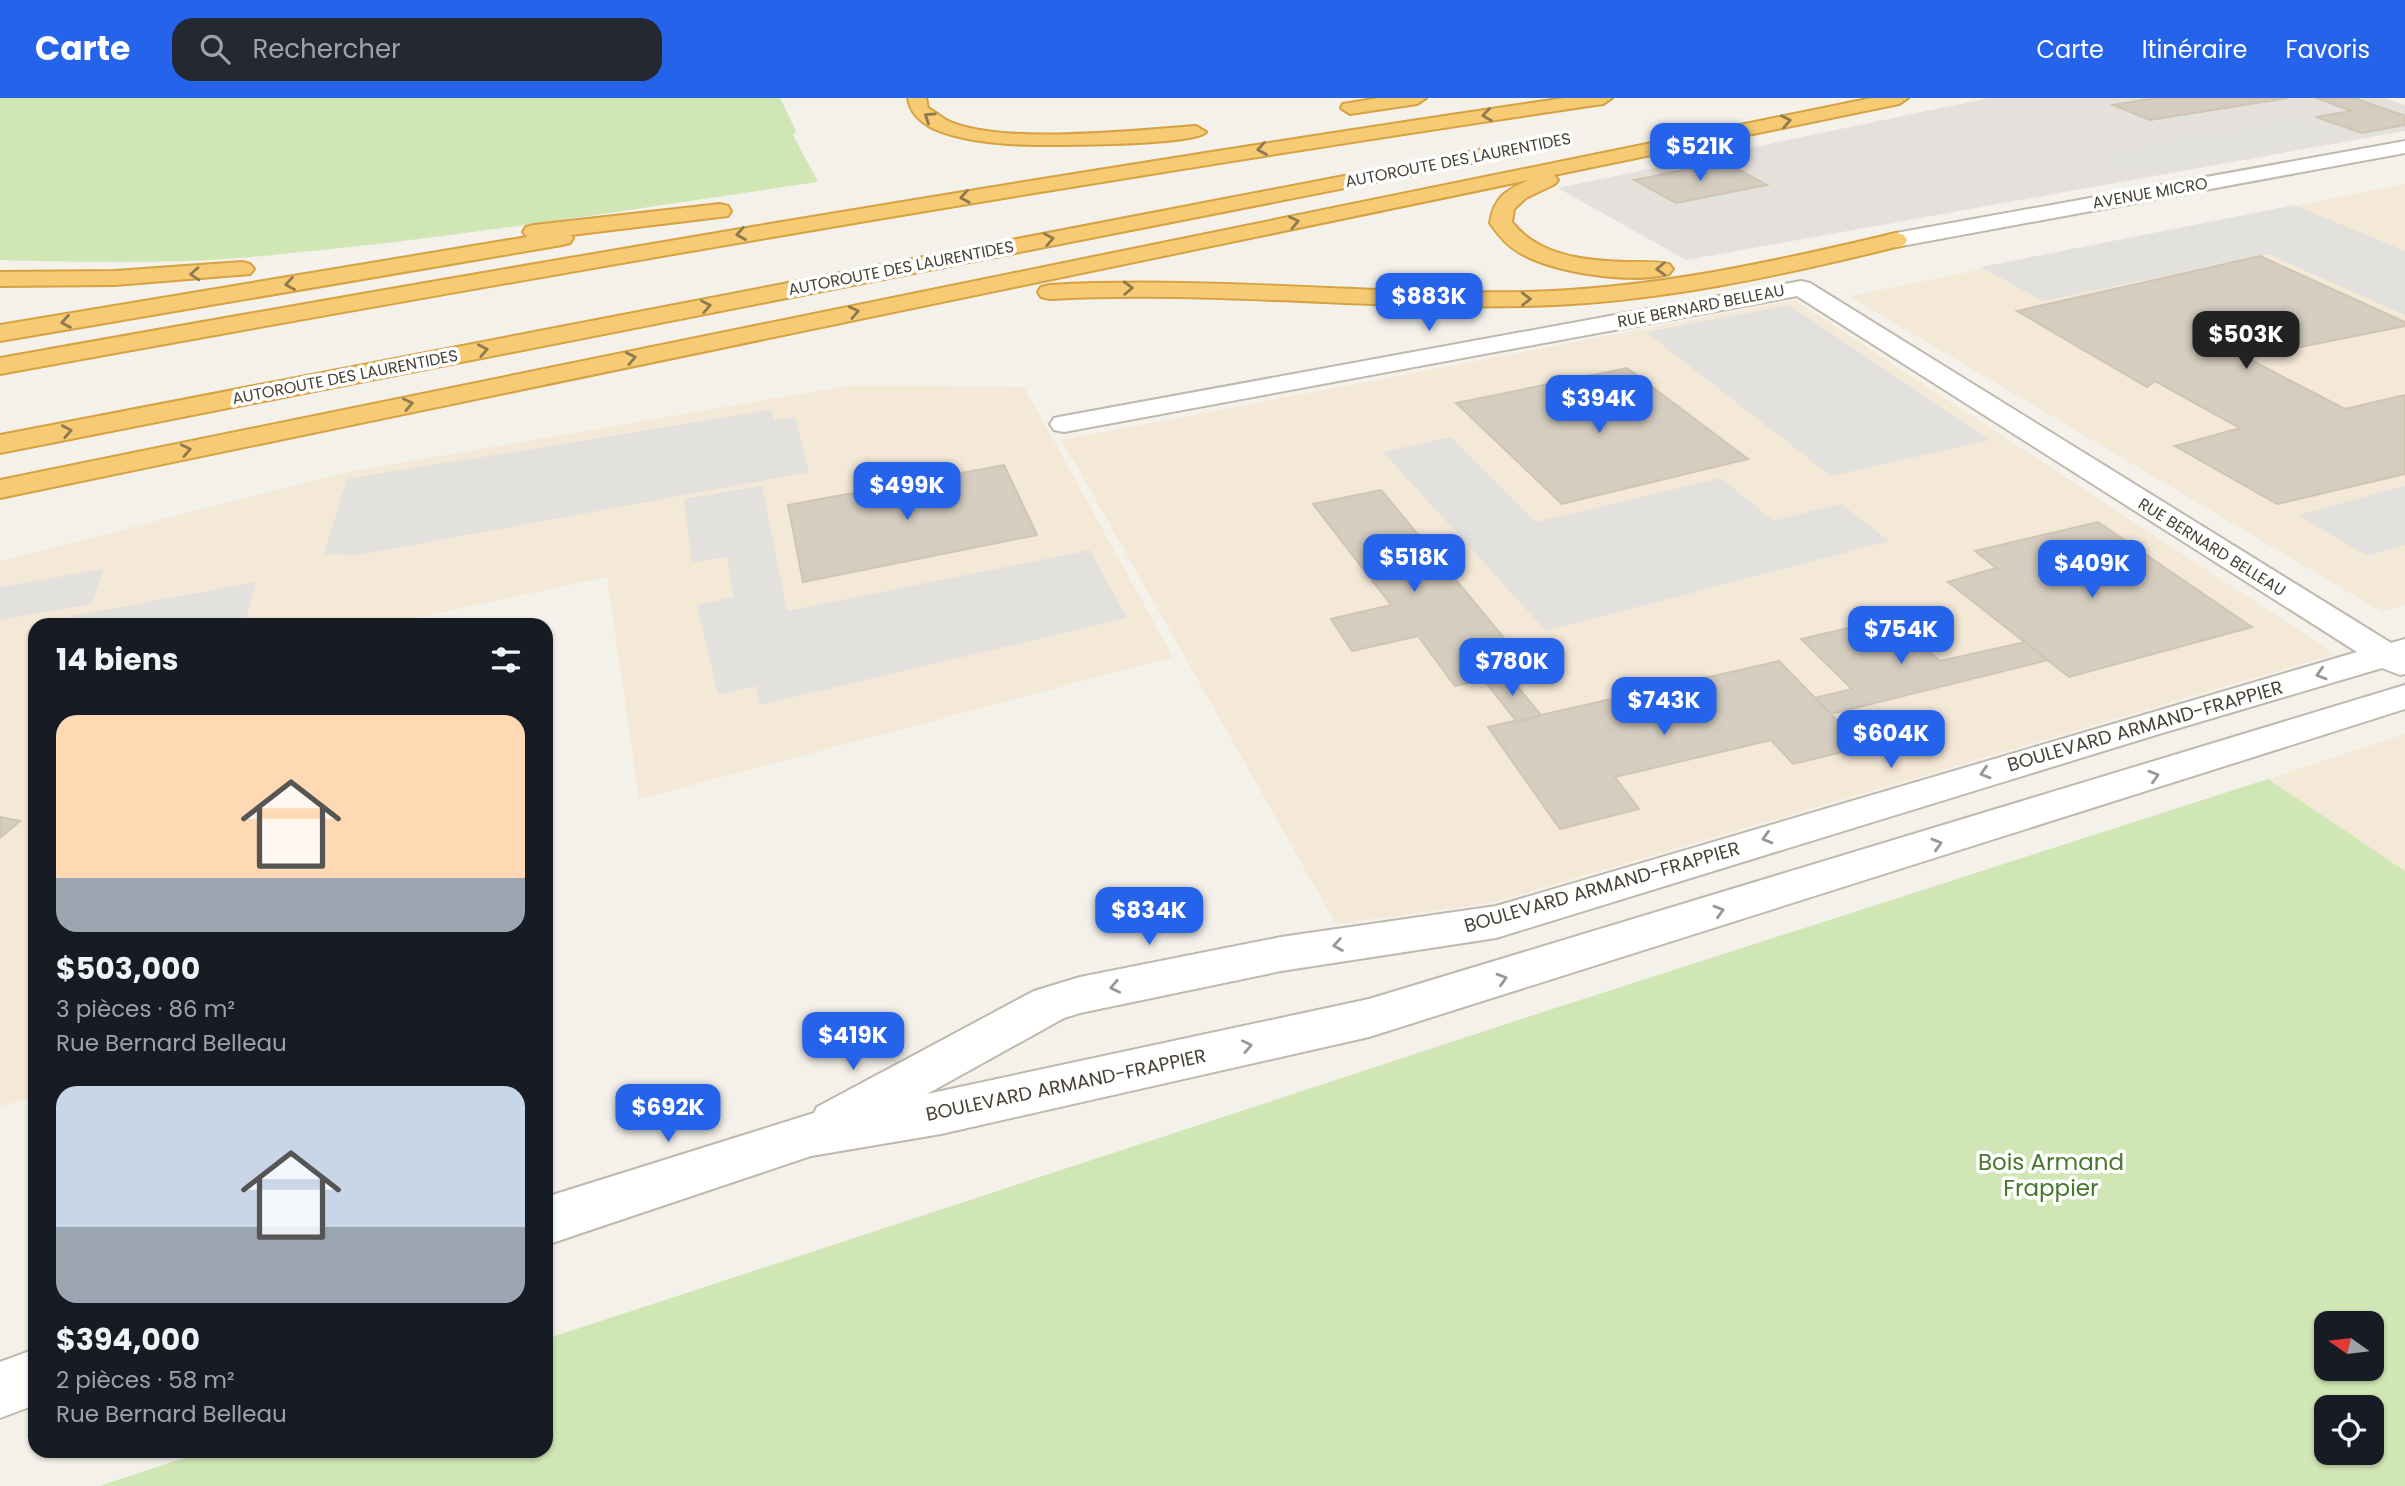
<!DOCTYPE html>
<html lang="fr">
<head>
<meta charset="utf-8">
<style>
	body { margin:0; font-family:Poppins,sans-serif; background:#242831; color:#f1f3f6; height:100vh; display:flex; flex-direction:column; font-size:26px; white-space:nowrap }
	* { box-sizing:border-box; margin:0 }
	p { font-size:23px; color:#9ea1a6 }
	.icon { flex:none; width:38px; height:38px; fill:none; stroke:currentColor; stroke-width:2; stroke-linecap:round; stroke-linejoin:round }
	.map { position:relative; flex:1; overflow:hidden }
	.panel { position:absolute; left:28px; top:520px; width:525px; height:840px; display:flex; flex-direction:column; background:#171b24; border-radius:21px; box-shadow:0 2px 5px #0004 }
	.panel>* { flex:none }
	.needle { width:46px; rotate:284deg }
	.controls { position:absolute; left:2314px; top:1213px; display:grid; gap:14px }
	.controls a { display:grid; place-items:center; width:70px; height:70px; border-radius:14px; background:#171b24; box-shadow:0 2px 5px #0004; font-size:35px }
	.price { position:absolute; translate:-50% -60px; padding:0 16px; border-radius:14px; background:#2563eb; color:#fff; font-size:23px; line-height:46px; filter:drop-shadow(0 2px 4px #0008) }
	.price::after { content:''; position:absolute; left:50%; top:42px; width:21px; height:16px; margin-left:-10px; background:inherit; clip-path:polygon(0 0,100% 0,50% 100%) }
	.price.on { background:#222; color:#fff }
	ul { padding:0; list-style:none }
	li { display:grid; align-content:center; gap:14px; height:371px; padding:0 28px }
	li span { display:grid; place-items:center; height:217px; border-radius:21px; color:#555 }
	li>.icon { margin-inline-start:auto }
	span .icon { width:126px; height:126px; fill:#fffc; stroke-width:1 }
	li b { font-size:30px }
	h2 { display:flex; justify-content:space-between; align-items:center; height:84px; padding:0 28px; font-size:30px }
	header { display:flex; align-items:center; gap:42px; box-sizing:border-box; height:98px; padding:0 35px; background:#2563eb; color:#fff }
	header strong { font-size:33px }
	nav { display:flex; gap:38px; margin-inline-start:auto; font-size:24px }
	.search { width:490px; height:63px; background:#242831; display:flex; align-items:center; gap:18px; box-sizing:border-box; padding:0 24px; border-radius:21px; color:#9ea1a6; font-size:26px }
	.map>svg:first-child { display:block }
	.commercial { fill:#f4e8d7 }
	.industrial { fill:#e4e0db }
	.green { fill:#d0e6b5; fill-rule:evenodd }
	.parking { fill:#e3e1de }
	.building { fill:#d5cdc0; stroke:#d0c5b3; stroke-width:2 }
	.lines { fill:none; stroke-linecap:round; stroke-linejoin:round }
	.minor-casing { stroke:#bfb9ad; stroke-width:4 }
	.highway-casing { stroke:#d6a142; stroke-width:4 }
	.minor { fill:#fff; fill-rule:evenodd }
	.highway { fill:#f6cb73; fill-rule:evenodd }
	.oneway { stroke:#8e7950 }
	.oneway2 { stroke:#9a9792 }
	.labels { text-anchor:middle; dominant-baseline:central; stroke-width:7; stroke-linejoin:round; paint-order:stroke }
	.far-street-label { font-size:16px; fill:#484238; stroke:#fff }
	.street-label { font-size:19px; fill:#484238; stroke:#fff }
	.near-park-label { font-size:23px; fill:#49772e; stroke:#fff }
</style>
</head>
<body>
<header>
<strong>Carte</strong>
<div class="search"><svg class="icon" aria-label="search" viewBox="0 0 24 24"><circle cx="10" cy="10" r="6"/><path d="M15 15l6 6"/></svg>Rechercher</div>
<nav><a>Carte</a><a>Itinéraire</a><a>Favoris</a></nav>
</header>
<div class="map">
<svg width="2405" height="1388" viewBox="0 0 2405 1388">
	<rect width="100%" height="100%" fill="#f4f1ea"/>
	<g class="commercial">
		<polygon points="2405,86 2405,507 2382,514 1849,198"/>
		<polygon points="1795,202 2335,556 1491,805 1336,826 1062,342"/>
		<polygon points="852,287 1024,289 1173,559 639,701 607,479 382,527 35,527 35,999 0,1008 0,463 347,374"/>
		<polygon points="2405,636 2405,773 2268,681"/>
	</g>
	<polygon class="industrial" points="1989,0 2385,0 2405,7 2405,33 1686,162 1558,90"/>
	<g class="green">
		<path d="M 0,0 L 780,0 L 796,33 L 793,37 L 818,84 C 625,112 433,144 239,160 C 160,166 79,164 0,162 Z"/>
		<path d="M 2268,681 L 2405,773 L 2405,1388 L 99,1388 L 206,1353 L 546,1353 L 546,1241 L 1543,914 ZM 2371,1225 L 2371,1270 L 2326,1270 L 2326,1225 ZM 2371,1309 L 2371,1354 L 2326,1354 L 2326,1309 Z"/>
	</g>
	<g class="parking">
		<polygon points="2298,21 2347,39 2140,77 2093,56"/>
		<polygon points="2294,107 2405,153 2405,217 2268,156 2043,203 1981,169"/>
		<polygon points="1789,207 1990,342 1831,378 1646,234"/>
		<polygon points="771,312 774,322 795,319 809,374 358,457 324,456 347,381"/>
		<polygon points="1451,339 1536,424 1721,380 1773,423 1841,406 1889,443 1546,533 1383,354"/>
		<polygon points="762,388 787,513 1090,452 1127,520 760,607 756,588 718,597 697,507 734,499 727,459 692,464 684,401"/>
		<polygon points="2405,388 2405,447 2367,458 2298,417"/>
		<polygon points="104,471 92,506 0,522 0,489"/>
		<polygon points="256,484 244,527 68,527 72,518"/>
	</g>
	<g class="building">
		<polygon points="2156,0 2288,0 2150,22 2113,7"/>
		<polygon points="2316,0 2354,0 2405,18 2405,27 2362,35 2316,19 2352,13"/>
		<polygon points="1724,64 1767,87 1676,105 1634,82"/>
		<polygon points="2260,158 2405,224 2405,228 2247,260 2345,311 2405,297 2405,376 2277,406 2175,348 2240,330 2155,283 2147,289 2017,213"/>
		<polygon points="1627,270 1748,361 1562,406 1456,305"/>
		<polygon points="1004,367 1037,437 803,484 788,407"/>
		<polygon points="1381,392 1529,570 1455,588 1418,538 1352,553 1331,521 1391,507 1313,406"/>
		<polygon points="2098,424 2252,529 2069,579 1948,484 1996,470 1975,453"/>
		<polygon points="1865,526 1878,538 1905,532 1940,563 2025,544 2048,562 1831,616 1814,600 1852,591 1801,541"/>
		<polygon points="1779,563 1863,649 1793,666 1771,642 1615,679 1639,711 1560,731 1488,629"/>
		<polygon points="1507,576 1541,617 1517,624 1483,581"/>
		<polygon points="0,719 20,723 0,740"/>
	</g>
	<g class="lines">
		<g class="minor-casing">
			<g id="minor">
				<polygon points="2405,43 2405,55 1896,149 1888,147 1885,142 1888,137 1896,135"/>
				<polygon points="1801,183 1810,185 2391,545 2405,541 2405,576 2400,577 2382,570 2159,636 1496,840 1281,873 1080,915 1064,920 927,996 1369,901 2405,587 2405,611 1369,939 941,1036 811,1058 546,1147 546,1099 814,1015 817,1009 1034,893 1080,879 1281,839 1496,808 2357,554 1797,198 1064,334 1054,332 1050,326 1054,320 1064,318"/>
				<polygon points="35,1251 35,1307 0,1320 0,1264"/>
			</g>
		</g>
		<g class="highway-casing">
			<g id="highway">
				<path d="M 908,0 L 926,0 L 928,10 C 934,13 940,18 946,22 C 998,48 1136,32 1196,28 L 1206,34 C 1196,48 1033,48 1008,46 C 984,44 957,41 934,31 C 920,24 910,15 908,0 Z"/>
				<polygon points="1379,0 1426,0 1417,6 1350,16 1341,10 1343,6"/>
				<path d="M 1565,0 L 1612,0 L 1603,6 C 1067,85 533,179 0,276 L 0,260 C 521,167 1042,77 1565,0 Z"/>
				<path d="M 1872,0 L 1908,0 L 1899,6 L 1554,77 L 1558,82 L 1555,86 L 1526,100 L 1514,111 L 1512,124 C 1538,158 1586,163 1626,164 C 1640,164 1655,163 1669,166 L 1673,171 L 1669,176 C 1631,186 1555,175 1520,155 C 1507,148 1498,137 1490,125 C 1494,99 1506,92 1529,82 L 0,400 L 0,382 Z"/>
				<polygon points="1551,38 1558,40 1561,44 1558,48 0,355 0,337"/>
				<polygon points="720,106 728,108 731,113 728,118 571,137 573,140 570,145 562,147 0,243 0,227 527,139 523,134 526,129 534,127"/>
				<path d="M 1896,135 L 1904,137 L 1907,142 L 1904,147 C 1780,178 1656,205 1528,208 C 1368,212 1210,192 1050,201 L 1041,199 L 1038,194 L 1041,189 L 1050,187 C 1209,178 1367,197 1526,194 C 1652,191 1774,164 1896,135 Z"/>
				<polygon points="242,164 250,166 254,171 250,176 115,187 0,188 0,174 115,173"/>
			</g>
		</g>
		<use href="#minor" class="minor"/>
		<use href="#highway" class="highway"/>
	</g>
	<defs><path id="oneway-chevron" d="M-2-3.5L2.5 0L-2 3.5" fill="none" stroke-width="1.6" stroke-linecap="round" stroke-linejoin="round" transform="scale(1.75)"/></defs>
	<g class="oneway">
		<use href="#oneway-chevron" transform="translate(1487 17) rotate(172)"/>
		<use href="#oneway-chevron" transform="translate(929 19) rotate(-146)"/>
		<use href="#oneway-chevron" transform="translate(1786 23) rotate(-11)"/>
		<use href="#oneway-chevron" transform="translate(1262 51) rotate(171)"/>
		<use href="#oneway-chevron" transform="translate(965 99) rotate(171)"/>
		<use href="#oneway-chevron" transform="translate(1294 124) rotate(-12)"/>
		<use href="#oneway-chevron" transform="translate(741 136) rotate(170)"/>
		<use href="#oneway-chevron" transform="translate(1049 141) rotate(-11)"/>
		<use href="#oneway-chevron" transform="translate(1661 171) rotate(178)"/>
		<use href="#oneway-chevron" transform="translate(195 176) rotate(176)"/>
		<use href="#oneway-chevron" transform="translate(290 186) rotate(170)"/>
		<use href="#oneway-chevron" transform="translate(1128 190) rotate(-2)"/>
		<use href="#oneway-chevron" transform="translate(1526 201) rotate(-1)"/>
		<use href="#oneway-chevron" transform="translate(706 208) rotate(-11)"/>
		<use href="#oneway-chevron" transform="translate(854 214) rotate(-12)"/>
		<use href="#oneway-chevron" transform="translate(66 224) rotate(170)"/>
		<use href="#oneway-chevron" transform="translate(483 252) rotate(-11)"/>
		<use href="#oneway-chevron" transform="translate(631 260) rotate(-12)"/>
		<use href="#oneway-chevron" transform="translate(408 306) rotate(-12)"/>
		<use href="#oneway-chevron" transform="translate(67 333) rotate(-11)"/>
		<use href="#oneway-chevron" transform="translate(186 352) rotate(-12)"/>
	</g>
	<g class="oneway2">
		<use href="#oneway-chevron" transform="translate(2321 576) rotate(164)"/>
		<use href="#oneway-chevron" transform="translate(1985 675) rotate(163)"/>
		<use href="#oneway-chevron" transform="translate(2154 678) rotate(-17)"/>
		<use href="#oneway-chevron" transform="translate(1767 740) rotate(163)"/>
		<use href="#oneway-chevron" transform="translate(1937 746) rotate(-17)"/>
		<use href="#oneway-chevron" transform="translate(1719 813) rotate(-17)"/>
		<use href="#oneway-chevron" transform="translate(1338 847) rotate(171)"/>
		<use href="#oneway-chevron" transform="translate(1502 881) rotate(-16)"/>
		<use href="#oneway-chevron" transform="translate(1115 889) rotate(168)"/>
		<use href="#oneway-chevron" transform="translate(1247 948) rotate(-12)"/>
	</g>
	<g class="labels">
		<g class="far-street-label">
			<text transform="translate(1458 62) rotate(-11)">AUTOROUTE DES LAURENTIDES</text>
			<text transform="translate(2150 95) rotate(-10)">AVENUE MICRO</text>
			<text transform="translate(901 170) rotate(-11)">AUTOROUTE DES LAURENTIDES</text>
			<text transform="translate(1701 208) rotate(-11)">RUE BERNARD BELLEAU</text>
			<text transform="translate(345 279) rotate(-11)">AUTOROUTE DES LAURENTIDES</text>
			<text transform="translate(2212 449) rotate(32)">RUE BERNARD BELLEAU</text>
		</g>
		<g class="street-label">
			<text transform="translate(2145 628) rotate(-16)">BOULEVARD ARMAND-FRAPPIER</text>
			<text transform="translate(1602 789) rotate(-16)">BOULEVARD ARMAND-FRAPPIER</text>
			<text transform="translate(1066 987) rotate(-12)">BOULEVARD ARMAND-FRAPPIER</text>
		</g>
		<g class="near-park-label">
			<text x="2051" y="1064">Bois Armand<tspan x="2051" dy="26">Frappier</tspan></text>
		</g>
	</g>
</svg>
<div class="controls">
<a><svg class="needle" viewBox="-14 -14 28 28"><path d="M0-13l5 13h-10z" fill="#e53935"/><path d="M0 13l5-13h-10z" fill="#9ea1a6"/></svg></a>
<a><svg class="icon" aria-label="locate" viewBox="0 0 24 24"><circle cx="12" cy="12" r="6"/><path d="M12 2v4M12 18v4M2 12h4M18 12h4"/></svg></a>
</div>
<b class="price" style="left:1700px;top:85px">$521K</b>
<b class="price" style="left:1429px;top:235px">$883K</b>
<b class="price on" style="left:2246px;top:273px">$503K</b>
<b class="price" style="left:1599px;top:337px">$394K</b>
<b class="price" style="left:907px;top:424px">$499K</b>
<b class="price" style="left:1414px;top:496px">$518K</b>
<b class="price" style="left:2092px;top:502px">$409K</b>
<b class="price" style="left:1901px;top:568px">$754K</b>
<b class="price" style="left:1512px;top:600px">$780K</b>
<b class="price" style="left:1664px;top:639px">$743K</b>
<b class="price" style="left:1891px;top:672px">$604K</b>
<b class="price" style="left:1149px;top:849px">$834K</b>
<b class="price" style="left:853px;top:974px">$419K</b>
<b class="price" style="left:668px;top:1046px">$692K</b>
<section class="panel">
<h2>14 biens<svg class="icon" aria-label="filters" viewBox="0 0 24 24"><path d="M4 7h16M4 17h16"/><circle cx="9" cy="7" r="2"/><circle cx="15" cy="17" r="2"/></svg></h2>
<ul>
<li><span style="background:linear-gradient(#ffd9b3 75%,#9aa5b1 0)"><svg class="icon" aria-label="home" viewBox="0 0 24 24"><path d="M3 11l9-7 9 7M6 9v11h12V9"/></svg></span><div><b>$503,000</b><p>3 pièces · 86 m²</p><p>Rue Bernard Belleau</p></div></li>
<li><span style="background:linear-gradient(#c9d6e8 65%,#9aa5b1 0)"><svg class="icon" aria-label="home" viewBox="0 0 24 24"><path d="M3 11l9-7 9 7M6 9v11h12V9"/></svg></span><div><b>$394,000</b><p>2 pièces · 58 m²</p><p>Rue Bernard Belleau</p></div></li>
</ul>
</section>
</div>
</body>
</html>
